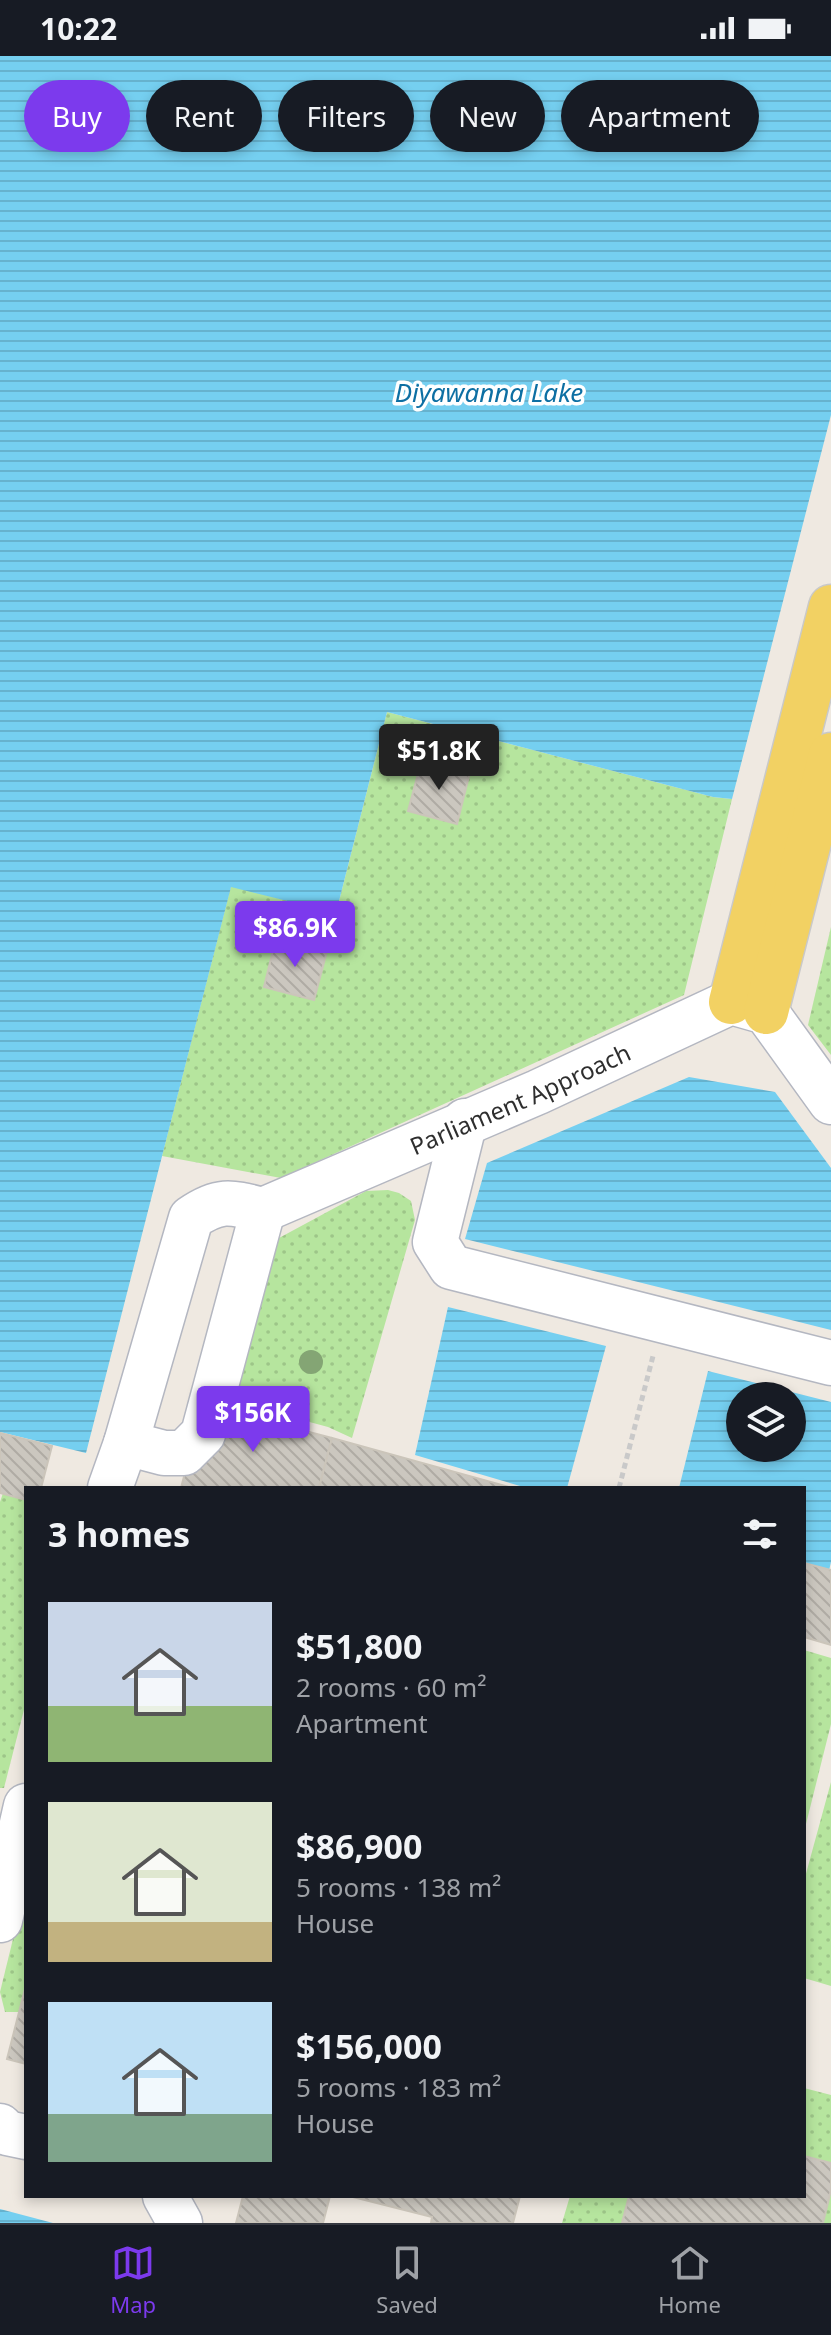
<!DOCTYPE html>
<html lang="en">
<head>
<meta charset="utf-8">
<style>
	body { margin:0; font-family:"Noto Sans",sans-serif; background:#20242c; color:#f1f3f6; height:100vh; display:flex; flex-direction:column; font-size:30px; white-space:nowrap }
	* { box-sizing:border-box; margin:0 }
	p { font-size:26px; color:#9ea1a6 }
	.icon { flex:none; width:44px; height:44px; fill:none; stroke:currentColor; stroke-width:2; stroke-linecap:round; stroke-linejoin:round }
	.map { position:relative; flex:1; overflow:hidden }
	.drawer { position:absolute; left:24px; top:1430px; width:782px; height:712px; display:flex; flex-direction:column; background:#171b24; border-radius:0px; box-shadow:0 4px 12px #0003 }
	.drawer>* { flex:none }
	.guide { position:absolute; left:24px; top:24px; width:784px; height:72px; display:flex; gap:16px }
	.tools { position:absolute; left:726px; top:1326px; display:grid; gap:16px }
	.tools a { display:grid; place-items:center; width:80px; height:80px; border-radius:50%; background:#171b24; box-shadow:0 4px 12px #0003; font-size:40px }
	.price { position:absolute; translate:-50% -68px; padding:0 18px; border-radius:8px; background:#7c3aed; color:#fff; font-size:26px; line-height:52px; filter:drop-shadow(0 2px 4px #0008) }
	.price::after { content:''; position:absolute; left:50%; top:48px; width:24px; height:18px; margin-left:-12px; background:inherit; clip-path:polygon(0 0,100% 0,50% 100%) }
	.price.active { background:#222; color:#fff }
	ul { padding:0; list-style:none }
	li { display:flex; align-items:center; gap:24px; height:200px; padding:0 24px }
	li span { display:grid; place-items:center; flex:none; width:224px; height:160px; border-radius:0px; color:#555 }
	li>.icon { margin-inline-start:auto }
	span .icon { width:96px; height:96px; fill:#fffc; stroke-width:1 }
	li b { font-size:34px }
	h2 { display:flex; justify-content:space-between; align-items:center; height:96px; padding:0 24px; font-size:34px }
	.chip { padding:0 28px; border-radius:36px; background:#171b24; box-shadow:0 4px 12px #0003; font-size:28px; line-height:72px }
	.chip.active { background:#7c3aed; color:#fff }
	.status { display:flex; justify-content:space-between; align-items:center; height:56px; padding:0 40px; background:#171b24; direction:ltr }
	.status svg { height:22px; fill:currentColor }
	.tab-bar { display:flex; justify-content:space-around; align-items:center; height:112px; border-top:2px solid #363941; background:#171b24; font-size:22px; color:#9ea1a6 }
	.tab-bar a { display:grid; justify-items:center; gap:4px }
	.tab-bar .active { color:#7c3aed }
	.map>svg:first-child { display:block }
	.grass { fill:url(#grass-dots) }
	.water { fill:url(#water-rules); fill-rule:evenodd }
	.building { fill:url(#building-back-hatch); stroke:#cbc5ba; stroke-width:2 }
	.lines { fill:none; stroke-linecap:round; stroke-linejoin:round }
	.minor-casing { stroke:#b4b7c1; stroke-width:47 }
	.major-casing { stroke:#c9c9c9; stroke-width:47 }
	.path { stroke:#c9c9c9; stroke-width:5; stroke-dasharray:6 4; stroke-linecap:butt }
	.minor { stroke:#fff; stroke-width:44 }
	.major { stroke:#f2d163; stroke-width:44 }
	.tree { fill:#84a574 }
	.labels { text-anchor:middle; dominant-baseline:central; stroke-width:7; stroke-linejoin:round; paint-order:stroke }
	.street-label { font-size:24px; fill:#2e2e2e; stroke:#fff }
	.water-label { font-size:26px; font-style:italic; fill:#0d6fa3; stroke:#fff }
</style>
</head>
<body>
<div class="status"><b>10:22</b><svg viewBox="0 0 49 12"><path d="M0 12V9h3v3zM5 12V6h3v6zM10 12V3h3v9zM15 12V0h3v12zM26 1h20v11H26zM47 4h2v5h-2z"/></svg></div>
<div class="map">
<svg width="831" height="2167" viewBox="0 0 831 2167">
	<defs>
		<pattern id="grass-dots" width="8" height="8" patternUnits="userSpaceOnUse" patternTransform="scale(2)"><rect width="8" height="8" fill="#b6e59e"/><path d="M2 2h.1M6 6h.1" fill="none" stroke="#9dc588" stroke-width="1.8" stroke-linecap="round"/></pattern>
		<pattern id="water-rules" width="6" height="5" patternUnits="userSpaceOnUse" patternTransform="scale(2)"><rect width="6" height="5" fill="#75cff0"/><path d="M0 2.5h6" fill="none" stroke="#66b2ce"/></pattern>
		<pattern id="building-back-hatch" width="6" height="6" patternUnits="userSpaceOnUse" patternTransform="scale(2)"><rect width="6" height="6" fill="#cbc7bf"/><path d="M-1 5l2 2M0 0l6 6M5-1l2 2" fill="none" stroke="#afaba4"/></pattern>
	</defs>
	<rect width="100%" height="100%" fill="#efe9e1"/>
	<g class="grass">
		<polygon points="387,656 713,741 732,743 684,939 281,1122 162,1100 231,830 336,857"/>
		<polygon points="831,871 831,999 808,969"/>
		<polygon points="388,1134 399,1137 411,1145 415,1164 352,1382 328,1371 235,1346 279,1182 366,1135"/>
		<polygon points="7,1425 26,1432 26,1646 4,1732 0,1732 0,1446"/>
		<polygon points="804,1594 831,1602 831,1668 804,1776"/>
		<polygon points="831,1726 831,1930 804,1922 804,1825"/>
		<polygon points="26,1830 26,1929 19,1956 5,1956 0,1936"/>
		<polygon points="804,2032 831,2039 831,2167 562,2167 570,2140 804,2140"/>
	</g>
	<g class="water">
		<polygon points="0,0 831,0 831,359 732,743 713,741 387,656 336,857 231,831 86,1397 0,1376"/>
		<polygon points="689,1021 775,1036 831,1112 831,1274 465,1183 487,1107"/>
		<polygon points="448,1251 606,1290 567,1432 527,1432 415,1399"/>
		<path d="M 708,1315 L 831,1346 L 831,1506 L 828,1519 L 804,1512 L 804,1432 L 679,1432 ZM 740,1340 L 792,1340 L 792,1392 L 740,1392 Z"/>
		<polygon points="0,2153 53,2167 0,2167"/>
	</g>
	<g class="building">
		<polygon points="422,703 470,716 457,768 408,755"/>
		<polygon points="276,882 327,895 314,944 264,931"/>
		<polygon points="203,1348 332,1382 319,1432 181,1432"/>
		<polygon points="0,1377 52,1390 41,1432 26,1432 26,1444 0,1437"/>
		<polygon points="332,1382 513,1432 319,1432"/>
		<polygon points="804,1507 831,1514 831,1589 804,1581"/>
		<polygon points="26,1929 26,2008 7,2003"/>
		<polygon points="804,2100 831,2107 831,2134 823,2167 622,2167 629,2140 804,2140"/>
		<polygon points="243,2140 330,2140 323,2167 236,2167"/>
		<polygon points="349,2140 520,2140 513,2167 431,2167 432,2161"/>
	</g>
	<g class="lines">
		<g class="minor-casing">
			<g id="minor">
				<polyline points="465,1065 435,1186 451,1211 831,1307"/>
				<polyline points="126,1387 164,1397 184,1397 203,1378 263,1154"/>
				<path id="s1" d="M 110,1432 L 126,1387 L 191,1162 C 220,1142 231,1146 263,1154 L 538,1036 L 731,946 L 766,956 L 831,1046"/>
				<polyline points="0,1864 26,1750"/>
				<polyline points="0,2070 7,2077 26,2081"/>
				<polyline points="165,2140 180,2167"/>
			</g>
		</g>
		<g class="major-casing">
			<g id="major">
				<polyline points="731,946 831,551"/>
				<polyline points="766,956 831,699"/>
			</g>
		</g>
		<polyline class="path" points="619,1432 653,1300"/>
		<use href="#minor" class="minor"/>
		<use href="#major" class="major"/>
	</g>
	<circle class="tree" cx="311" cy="1306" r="12"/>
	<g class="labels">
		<g class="street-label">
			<text stroke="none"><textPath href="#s1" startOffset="638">Parliament Approach</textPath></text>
		</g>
		<g class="water-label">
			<text x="489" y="336">Diyawanna Lake</text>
		</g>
	</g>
</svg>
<div class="tools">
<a><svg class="icon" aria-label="layers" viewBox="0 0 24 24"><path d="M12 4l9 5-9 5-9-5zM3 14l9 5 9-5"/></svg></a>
</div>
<b class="price active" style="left:439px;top:736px">$51.8K</b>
<b class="price" style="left:295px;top:913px">$86.9K</b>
<b class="price" style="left:253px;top:1398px">$156K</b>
<div class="guide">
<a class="chip active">Buy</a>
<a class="chip">Rent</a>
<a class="chip">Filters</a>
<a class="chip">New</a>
<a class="chip">Apartment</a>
</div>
<section class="drawer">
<h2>3 homes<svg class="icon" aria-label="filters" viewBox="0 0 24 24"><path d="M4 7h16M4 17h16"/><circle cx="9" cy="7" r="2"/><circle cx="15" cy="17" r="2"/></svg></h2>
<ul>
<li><span style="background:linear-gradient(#c9d6e8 65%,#8fb573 0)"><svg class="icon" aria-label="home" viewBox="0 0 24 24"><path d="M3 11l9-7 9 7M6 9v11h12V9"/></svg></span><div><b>$51,800</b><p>2 rooms · 60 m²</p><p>Apartment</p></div></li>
<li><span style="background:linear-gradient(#dfe7d0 75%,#c2b280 0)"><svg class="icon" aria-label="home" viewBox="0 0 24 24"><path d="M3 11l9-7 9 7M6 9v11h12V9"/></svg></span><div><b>$86,900</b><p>5 rooms · 138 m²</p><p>House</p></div></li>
<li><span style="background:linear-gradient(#bfe0f5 70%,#7fa58c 0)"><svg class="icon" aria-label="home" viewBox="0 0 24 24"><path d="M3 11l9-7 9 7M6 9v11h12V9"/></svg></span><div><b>$156,000</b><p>5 rooms · 183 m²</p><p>House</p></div></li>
</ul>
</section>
</div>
<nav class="tab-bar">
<a class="active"><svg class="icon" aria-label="map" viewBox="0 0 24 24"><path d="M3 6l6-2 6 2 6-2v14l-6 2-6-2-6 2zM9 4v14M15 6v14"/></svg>Map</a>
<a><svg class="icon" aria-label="saved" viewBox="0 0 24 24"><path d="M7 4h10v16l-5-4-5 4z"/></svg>Saved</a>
<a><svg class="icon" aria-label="home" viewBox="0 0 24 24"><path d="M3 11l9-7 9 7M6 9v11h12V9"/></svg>Home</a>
</nav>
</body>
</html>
